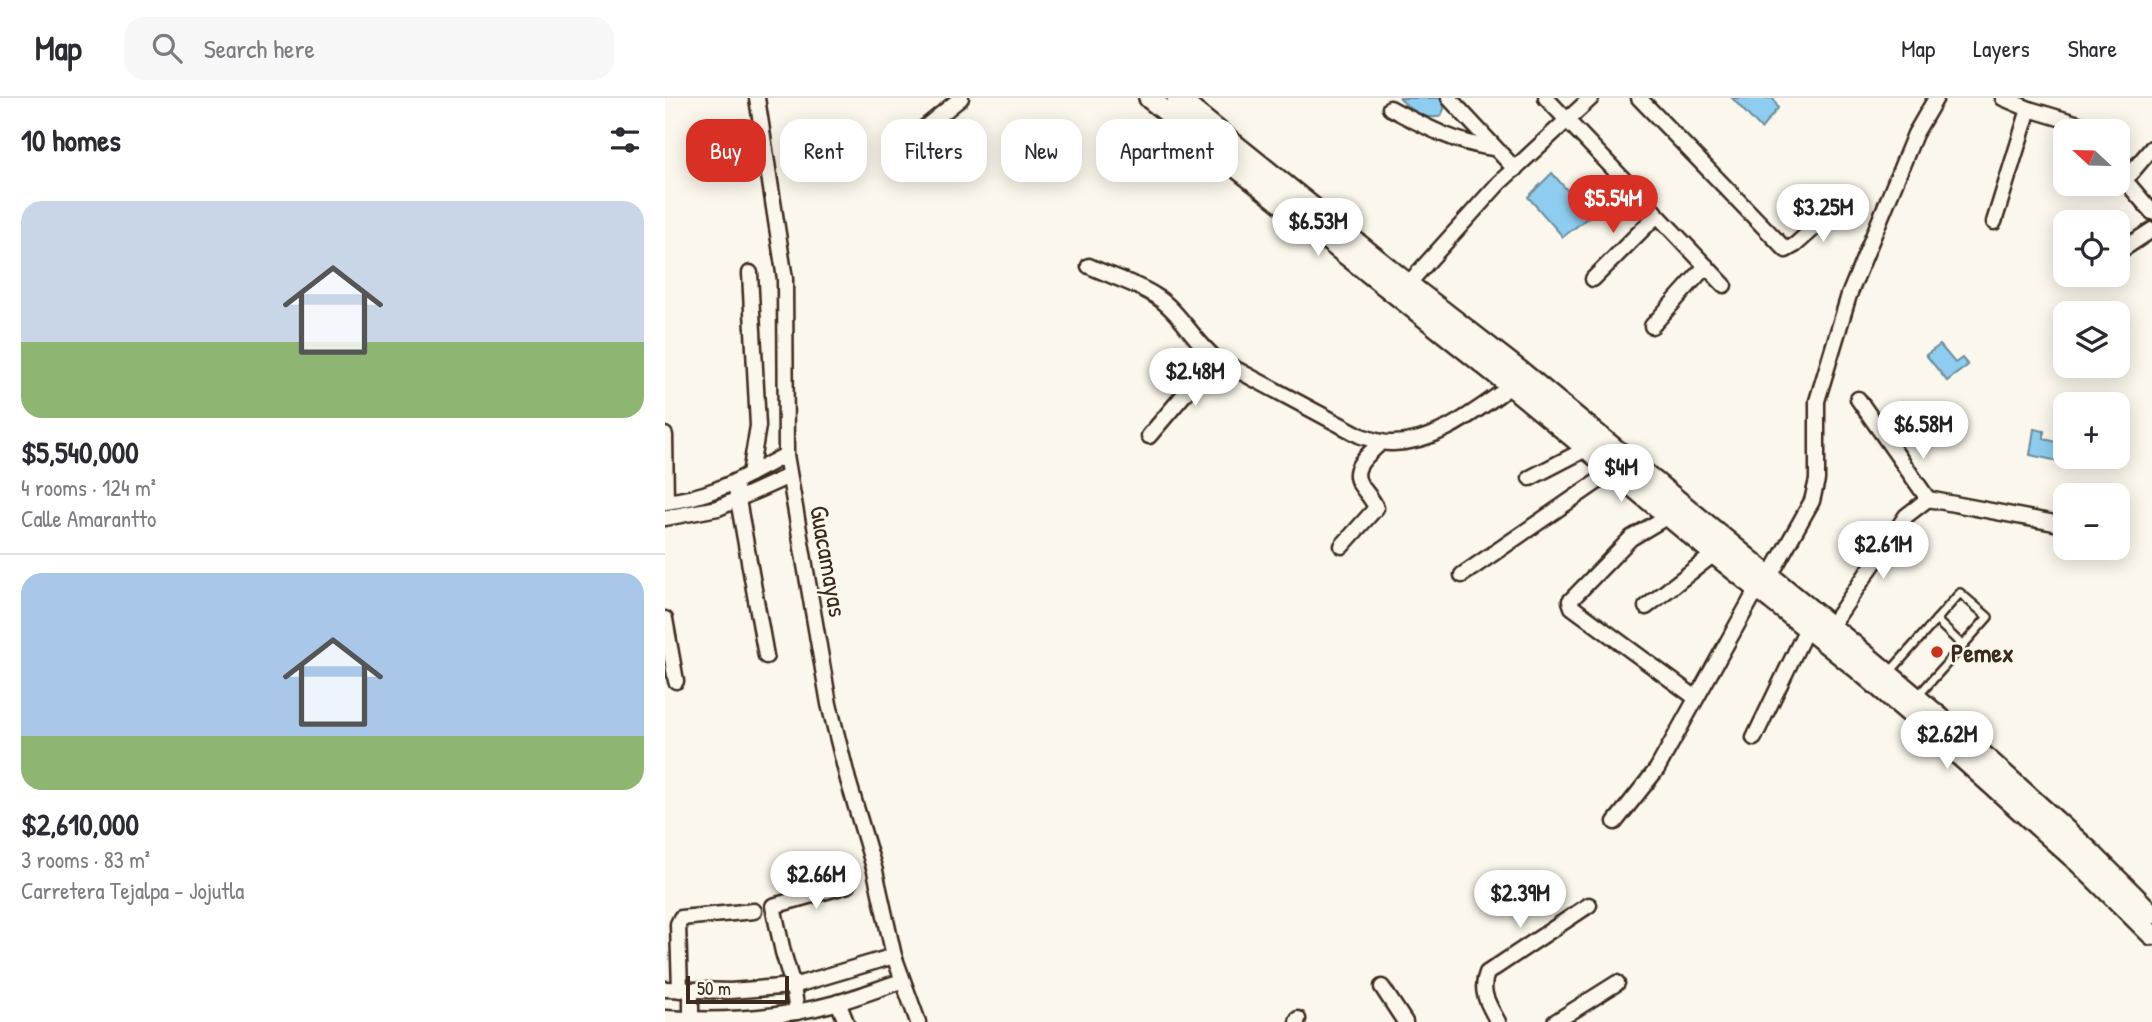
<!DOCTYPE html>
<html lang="en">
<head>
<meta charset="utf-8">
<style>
	body { margin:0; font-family:"Patrick Hand",sans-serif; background:#f7f7f7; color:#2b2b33; height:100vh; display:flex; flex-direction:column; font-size:26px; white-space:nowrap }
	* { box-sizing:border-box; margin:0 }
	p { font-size:23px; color:#7c7c81 }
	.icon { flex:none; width:38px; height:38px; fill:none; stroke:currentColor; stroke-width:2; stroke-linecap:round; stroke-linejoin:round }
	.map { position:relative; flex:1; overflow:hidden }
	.sheet { display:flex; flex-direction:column; background:#fff; width:665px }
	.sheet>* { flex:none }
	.hud { position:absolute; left:21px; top:21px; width:665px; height:63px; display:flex; gap:14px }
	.needle { width:46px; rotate:292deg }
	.buttons { position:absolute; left:1388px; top:21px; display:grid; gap:14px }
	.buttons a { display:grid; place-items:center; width:77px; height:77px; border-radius:14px; background:#fff; box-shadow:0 4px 18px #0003; font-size:35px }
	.scale { position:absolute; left:21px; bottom:18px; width:103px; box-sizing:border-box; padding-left:7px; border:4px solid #3b2a1e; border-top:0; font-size:19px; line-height:24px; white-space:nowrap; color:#3b2a1e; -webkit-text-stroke:5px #fbf7ec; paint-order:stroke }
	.price { position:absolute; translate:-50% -60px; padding:0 16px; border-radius:24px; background:#fff; color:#222; font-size:23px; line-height:46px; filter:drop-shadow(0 2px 4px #0008) }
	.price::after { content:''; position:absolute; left:50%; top:42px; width:21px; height:16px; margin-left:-10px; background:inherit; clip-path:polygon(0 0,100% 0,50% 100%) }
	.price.selected { background:#d93025; color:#fff }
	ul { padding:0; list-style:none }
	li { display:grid; align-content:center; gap:14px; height:371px; padding:0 21px }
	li+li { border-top:2px solid #e1e1e2 }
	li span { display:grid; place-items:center; height:217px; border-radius:21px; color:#555 }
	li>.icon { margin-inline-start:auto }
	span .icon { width:126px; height:126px; fill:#fffc; stroke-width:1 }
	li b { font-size:30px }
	h2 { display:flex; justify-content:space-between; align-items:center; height:84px; padding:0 21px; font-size:30px }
	.chip { padding:0 24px; border-radius:21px; background:#fff; box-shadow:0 4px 18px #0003; font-size:24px; line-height:63px }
	.chip.selected { background:#d93025; color:#fff }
	header { display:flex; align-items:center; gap:42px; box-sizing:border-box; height:98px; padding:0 35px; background:#fff; border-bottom:2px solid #e1e1e2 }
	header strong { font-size:33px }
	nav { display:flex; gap:38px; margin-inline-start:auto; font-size:24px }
	.search { width:490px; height:63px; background:#f7f7f7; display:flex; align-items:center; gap:18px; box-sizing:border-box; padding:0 24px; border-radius:21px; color:#7c7c81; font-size:26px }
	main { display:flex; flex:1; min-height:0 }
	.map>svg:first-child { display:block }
	.water { fill:#8ecdef; stroke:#6d8c9b; stroke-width:2 }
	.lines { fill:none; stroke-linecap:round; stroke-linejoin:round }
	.lane-casing { stroke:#3b2a1e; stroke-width:12 }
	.street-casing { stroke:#3b2a1e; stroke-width:19 }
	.secondary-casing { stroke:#3b2a1e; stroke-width:24 }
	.lane { stroke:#fbf7ec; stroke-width:7 }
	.street { stroke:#fbf7ec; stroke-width:14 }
	.secondary { stroke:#fbf7ec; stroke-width:19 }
	.poi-dot { fill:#c8321e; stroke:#fbf7ec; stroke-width:2.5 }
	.labels { text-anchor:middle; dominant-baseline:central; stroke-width:5; stroke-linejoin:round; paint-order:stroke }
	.street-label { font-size:26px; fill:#3b2a1e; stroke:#fbf7ec }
	.poi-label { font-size:26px; font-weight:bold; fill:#3b2a1e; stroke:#fbf7ec; text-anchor:start }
</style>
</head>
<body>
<header>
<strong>Map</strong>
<div class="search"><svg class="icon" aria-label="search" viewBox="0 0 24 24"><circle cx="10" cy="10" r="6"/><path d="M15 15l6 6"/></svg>Search here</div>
<nav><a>Map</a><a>Layers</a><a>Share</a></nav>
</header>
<main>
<section class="sheet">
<h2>10 homes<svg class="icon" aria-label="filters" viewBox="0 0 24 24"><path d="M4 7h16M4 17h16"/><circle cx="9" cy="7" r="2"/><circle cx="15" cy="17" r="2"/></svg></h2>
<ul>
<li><span style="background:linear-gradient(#c9d6e8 65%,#8fb573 0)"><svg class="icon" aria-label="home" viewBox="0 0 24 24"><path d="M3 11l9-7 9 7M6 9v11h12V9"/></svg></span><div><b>$5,540,000</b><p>4 rooms · 124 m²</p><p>Calle Amarantto</p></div></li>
<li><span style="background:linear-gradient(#a9c7e8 75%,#8fb573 0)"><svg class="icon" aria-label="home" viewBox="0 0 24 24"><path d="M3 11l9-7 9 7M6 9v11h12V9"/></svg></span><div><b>$2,610,000</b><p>3 rooms · 83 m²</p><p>Carretera Tejalpa - Jojutla</p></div></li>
</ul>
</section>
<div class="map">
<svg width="1487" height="924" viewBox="0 0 1487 924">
	<rect width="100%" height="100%" fill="#fbf7ec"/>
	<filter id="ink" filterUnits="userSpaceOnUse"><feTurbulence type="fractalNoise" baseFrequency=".0143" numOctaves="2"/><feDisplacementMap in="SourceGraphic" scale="14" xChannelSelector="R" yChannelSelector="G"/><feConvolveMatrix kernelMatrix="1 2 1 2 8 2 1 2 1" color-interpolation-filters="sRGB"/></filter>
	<g filter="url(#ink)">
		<g class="water">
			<path d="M 735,0 L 775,0 L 778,1 L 779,11 L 776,18 C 761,23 744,12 735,0 Z"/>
			<polygon points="1067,0 1108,0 1113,10 1096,31"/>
			<polygon points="887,75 925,118 898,139 863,99"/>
			<polygon points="1275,247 1290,265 1297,260 1303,267 1282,283 1261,257"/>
			<polygon points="1369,331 1379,333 1379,341 1400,346 1398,364 1365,357"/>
		</g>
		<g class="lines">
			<g class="lane-casing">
				<g id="lane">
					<polyline points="1271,522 1297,547"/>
					<polyline points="1224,575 1295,495 1323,519 1252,599"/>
				</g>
			</g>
			<g class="street-casing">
				<g id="street">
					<polyline points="92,0 120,181 121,357 164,606 183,682 210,773 229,858 253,924"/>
					<polyline points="784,0 850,71"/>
					<polyline points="881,0 1059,187"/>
					<polyline points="974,0 1121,152 1130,147 1173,109"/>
					<polyline points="1338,0 1364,11 1414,26 1420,33"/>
					<path d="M 725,10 C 759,28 790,45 828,50"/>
					<polyline points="253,35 296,0"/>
					<polyline points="1452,73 1487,114"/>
					<polyline points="1460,82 1487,50"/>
					<polyline points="1329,124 1364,11"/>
					<polyline points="1452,155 1487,132"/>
					<path d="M 424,168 C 445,178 470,185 489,197 C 514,212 528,242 550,260 L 696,338 C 706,341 717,346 728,345 C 773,344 810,313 846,288"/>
					<polyline points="928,181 992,117"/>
					<polyline points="743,186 834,85 926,0"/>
					<polyline points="987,228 1041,168"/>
					<polyline points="0,337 1,404"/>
					<polyline points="484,338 550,260"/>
					<polyline points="85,376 93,328 85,175"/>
					<polyline points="865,380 921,351"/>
					<polyline points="70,385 101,558"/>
					<polyline points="1263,401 1400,427"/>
					<path d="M 0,404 C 49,399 78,379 121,357"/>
					<polyline points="1003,418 966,440 905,503 907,509 1031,600"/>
					<polyline points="0,420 53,410 124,378"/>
					<path d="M 677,448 L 711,410 C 708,401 700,394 695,386 C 684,369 706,355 716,344"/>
					<polyline points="797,477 948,373"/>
					<polyline points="1105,478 1147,403 1152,382 1152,303 1184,197 1250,36 1271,0"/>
					<polyline points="981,509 1049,456"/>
					<polyline points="0,521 11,583"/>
					<polyline points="1166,528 1241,418 1263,401 1193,301"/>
					<polyline points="1089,640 1142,530"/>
					<polyline points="950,724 992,671 1092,491"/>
					<polyline points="717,889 740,924"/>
					<polyline points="0,891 65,893 128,888 229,858"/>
					<polyline points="15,892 13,826 16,820 89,813"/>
					<polyline points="26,893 26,924"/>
					<polyline points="173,904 181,924"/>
					<polyline points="132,914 128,888 118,854 108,808 183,787"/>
					<path d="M 0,920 C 57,924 116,920 171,905 C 193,899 215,890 237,883"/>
					<polyline points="632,924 633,921"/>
					<path d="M 833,924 C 824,907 814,894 822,875 L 924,807"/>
					<polyline points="890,924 952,885"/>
				</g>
			</g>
			<g class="secondary-casing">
				<g id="secondary">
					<polyline points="484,0 846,288 1049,456 1192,570 1287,651 1414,765 1487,837"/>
					<polyline points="512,0 743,186 859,276 1203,559 1298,639 1424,753 1487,816"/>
				</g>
			</g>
			<use href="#lane" class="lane"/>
			<use href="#street" class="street"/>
			<use href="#secondary" class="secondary"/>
		</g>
	</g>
	<circle class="poi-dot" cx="1272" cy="554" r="7"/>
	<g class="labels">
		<g class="street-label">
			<text transform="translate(164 463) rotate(80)">Guacamayas</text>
		</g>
		<g class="poi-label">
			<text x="1286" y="554">Pemex</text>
		</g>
	</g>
</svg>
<div class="buttons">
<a><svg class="needle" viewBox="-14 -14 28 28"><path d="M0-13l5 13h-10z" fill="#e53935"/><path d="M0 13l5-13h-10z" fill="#7c7c81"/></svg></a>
<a><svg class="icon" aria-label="locate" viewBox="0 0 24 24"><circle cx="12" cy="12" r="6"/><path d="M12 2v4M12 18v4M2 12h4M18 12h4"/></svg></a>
<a><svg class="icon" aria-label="layers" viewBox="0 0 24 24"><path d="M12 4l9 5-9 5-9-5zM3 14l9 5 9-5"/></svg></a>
<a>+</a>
<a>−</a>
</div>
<div class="scale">50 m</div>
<b class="price selected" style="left:948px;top:137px">$5.54M</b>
<b class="price" style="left:1158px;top:146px">$3.25M</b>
<b class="price" style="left:653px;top:160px">$6.53M</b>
<b class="price" style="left:530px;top:310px">$2.48M</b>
<b class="price" style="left:1258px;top:363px">$6.58M</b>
<b class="price" style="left:956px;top:406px">$4M</b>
<b class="price" style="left:1218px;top:483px">$2.61M</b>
<b class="price" style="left:1282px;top:673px">$2.62M</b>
<b class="price" style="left:151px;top:813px">$2.66M</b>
<b class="price" style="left:855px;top:832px">$2.39M</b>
<div class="hud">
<a class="chip selected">Buy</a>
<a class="chip">Rent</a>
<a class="chip">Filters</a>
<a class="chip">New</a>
<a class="chip">Apartment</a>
</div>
</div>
</main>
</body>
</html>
